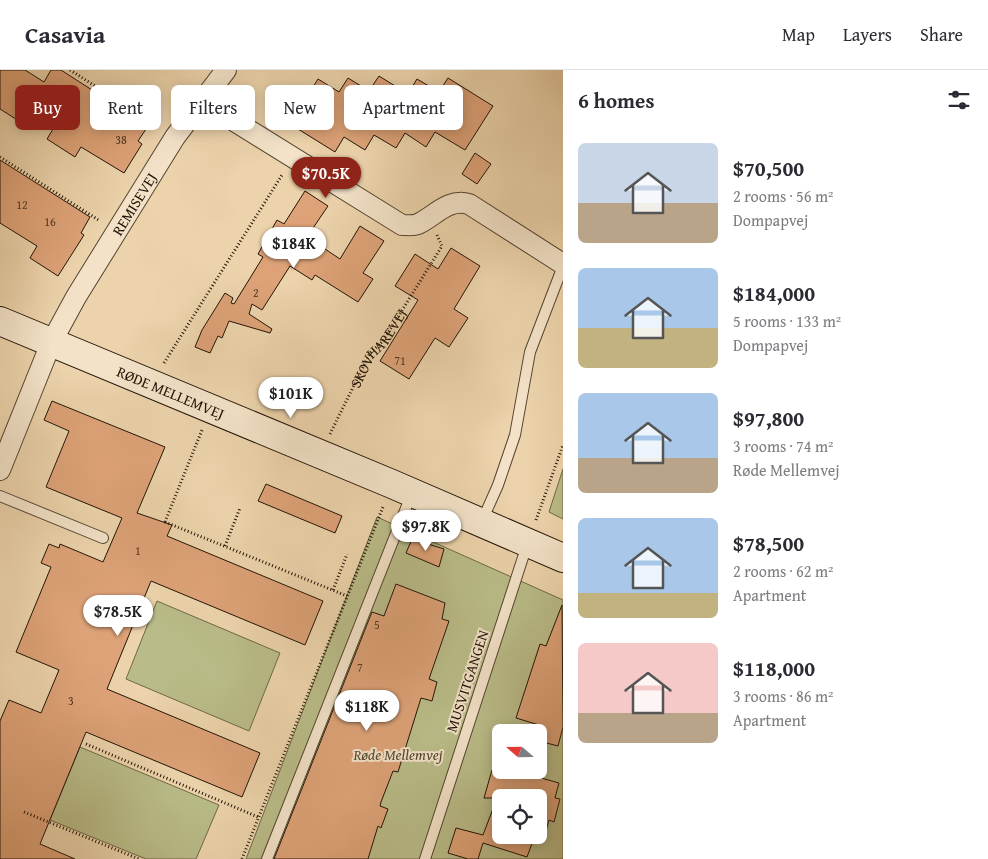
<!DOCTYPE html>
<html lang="en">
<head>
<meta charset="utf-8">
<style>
	body { margin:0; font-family:"Gentium Book Plus",serif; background:#f2f2f3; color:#2b2b33; height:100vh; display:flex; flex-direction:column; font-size:19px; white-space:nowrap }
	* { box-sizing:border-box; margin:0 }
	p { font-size:16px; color:#7c7c81 }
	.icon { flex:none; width:28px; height:28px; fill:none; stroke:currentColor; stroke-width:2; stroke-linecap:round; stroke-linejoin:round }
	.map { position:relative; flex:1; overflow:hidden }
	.details { display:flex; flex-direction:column; background:#fff; width:425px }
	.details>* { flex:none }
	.banner { position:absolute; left:15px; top:15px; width:472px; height:45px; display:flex; gap:10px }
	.needle { width:32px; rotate:290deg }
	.controls { position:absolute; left:492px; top:654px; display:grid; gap:10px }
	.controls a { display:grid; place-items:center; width:55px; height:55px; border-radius:8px; background:#fff; box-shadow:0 2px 12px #0003; font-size:25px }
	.price { position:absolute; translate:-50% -42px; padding:0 11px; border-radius:18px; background:#fff; color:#222; font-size:16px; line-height:32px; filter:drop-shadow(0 1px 2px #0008) }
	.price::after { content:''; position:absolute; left:50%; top:30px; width:15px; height:11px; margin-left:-8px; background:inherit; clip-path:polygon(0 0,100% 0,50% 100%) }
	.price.selected { background:#8f2418; color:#fff }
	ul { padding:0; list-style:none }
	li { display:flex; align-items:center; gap:15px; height:125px; padding:0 15px }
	li span { display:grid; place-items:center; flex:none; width:140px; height:100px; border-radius:8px; color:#555 }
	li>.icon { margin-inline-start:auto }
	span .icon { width:60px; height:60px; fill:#fffc; stroke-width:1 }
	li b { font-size:21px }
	h2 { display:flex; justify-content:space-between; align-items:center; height:60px; padding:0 15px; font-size:21px }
	.chip { padding:0 18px; border-radius:8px; background:#fff; box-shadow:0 2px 12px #0003; font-size:18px; line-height:45px }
	.chip.selected { background:#8f2418; color:#fff }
	header { display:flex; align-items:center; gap:30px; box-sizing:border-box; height:70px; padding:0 25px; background:#fff; border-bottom:1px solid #e1e1e2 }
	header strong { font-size:24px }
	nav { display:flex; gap:28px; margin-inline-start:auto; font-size:18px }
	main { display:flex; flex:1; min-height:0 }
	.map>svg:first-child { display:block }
	.green { fill:#b9bc88; stroke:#6e6848; fill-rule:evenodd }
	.building { fill:#dda277; stroke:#221407 }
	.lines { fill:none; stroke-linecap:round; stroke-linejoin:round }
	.lane-casing { stroke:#544430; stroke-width:12 }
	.street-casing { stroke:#544430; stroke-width:22 }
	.secondary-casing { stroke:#221407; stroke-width:30 }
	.path { stroke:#221407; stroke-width:3; stroke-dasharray:1 2.5; stroke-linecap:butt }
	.lane { stroke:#f3e2c8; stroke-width:10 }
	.street { stroke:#f3e2c8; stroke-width:20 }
	.secondary { stroke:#f3e2c8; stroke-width:28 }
	.labels { text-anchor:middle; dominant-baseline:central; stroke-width:4; stroke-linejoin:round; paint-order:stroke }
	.number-label { font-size:12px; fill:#513823 }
	.street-label { font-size:15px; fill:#221407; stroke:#f3e2c8 }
	.park-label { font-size:15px; font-style:italic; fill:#4f462e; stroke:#f3e2c8 }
</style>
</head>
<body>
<header>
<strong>Casavia</strong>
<nav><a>Map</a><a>Layers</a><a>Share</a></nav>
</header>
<main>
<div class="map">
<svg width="563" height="789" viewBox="0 0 563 789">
	<rect width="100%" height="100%" fill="#ecd3ab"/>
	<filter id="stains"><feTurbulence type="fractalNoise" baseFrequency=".004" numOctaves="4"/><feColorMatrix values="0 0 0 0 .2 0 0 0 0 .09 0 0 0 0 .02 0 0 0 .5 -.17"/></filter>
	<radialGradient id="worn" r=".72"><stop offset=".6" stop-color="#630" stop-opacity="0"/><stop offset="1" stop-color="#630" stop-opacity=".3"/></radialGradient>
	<g class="green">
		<polygon points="563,399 563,449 549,442"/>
		<path d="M 377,447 L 563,530 L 563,789 L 246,789 ZM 501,662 L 539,662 L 539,700 L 501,700 ZM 501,728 L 539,728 L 539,765 L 501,765 Z"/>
		<polygon points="157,531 280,583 249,661 126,609"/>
		<polygon points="80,677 219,735 196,789 146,789 50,750"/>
	</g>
	<g class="building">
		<polygon points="0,0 25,0 44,12 51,0 61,0 148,56 138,71 142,74 124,103 81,77 75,87 47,69 53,59 25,41 19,51 0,39"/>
		<polygon points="379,6 408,24 417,9 439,22 448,8 493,36 465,80 435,62 426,77 405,63 396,78 374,65 365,80 344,67 335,82 290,54 318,9 339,22 348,8 369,21"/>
		<polygon points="475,83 491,94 477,114 462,104"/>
		<polygon points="0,90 90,147 81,163 84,165 58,206 30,188 37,176 0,153"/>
		<polygon points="305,121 328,136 307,167 340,189 360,156 384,171 363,203 373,209 358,232 315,205 312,210 290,196 262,240 252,234 249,244 272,259 270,263 229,251 222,268 218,266 210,283 195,277 202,260 225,223 233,228 231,233 234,234 263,187 258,184 277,150 284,154"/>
		<polygon points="451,178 480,196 454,239 468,248 449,277 435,268 409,309 380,291 418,230 395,216 415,184 438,199"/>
		<polygon points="52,331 165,377 137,443 172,455 167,466 323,531 305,575 151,511 107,619 260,683 242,727 86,662 40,774 75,789 0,789 0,651 9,630 41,643 59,600 16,582 51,497 41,493 49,474 59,478 60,474 103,492 122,448 46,417 69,361 44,350"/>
		<polygon points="266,414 342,446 335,463 258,431"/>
		<polygon points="412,469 444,479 439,497 406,483"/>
		<polygon points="396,514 445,533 442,549 449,551 429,609 437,612 432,631 421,628 398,702 393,701 381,732 380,736 388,739 381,758 378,756 368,789 274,789 372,542 384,546"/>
		<polygon points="562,535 563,657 558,676 539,671 539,655 516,648 540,574 546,576"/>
		<polygon points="492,700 535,700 534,706 559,713 555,728 560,729 554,752 549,750 544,768 539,768 539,728 501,728 501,765 535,765 527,787 483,773 478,789 468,789 448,783 456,758 483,765 497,728 484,728"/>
	</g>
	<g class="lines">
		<g class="lane-casing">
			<g id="lane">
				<polyline points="0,426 103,468"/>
				<polyline points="482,451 498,415 515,365 530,282 563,196"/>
				<polyline points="267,789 412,423"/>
				<polyline points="425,789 527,475"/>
			</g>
		</g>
		<g class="street-casing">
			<g id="street">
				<path d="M 202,31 L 402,155 C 407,155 413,156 418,154 C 435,146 448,128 469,134 L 563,194"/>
				<path id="s2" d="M 0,400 L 51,273 L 76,227 L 175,67 L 226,0"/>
			</g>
		</g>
		<g class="secondary-casing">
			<g id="secondary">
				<path id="s3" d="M 0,251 L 392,414 L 563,488"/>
			</g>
		</g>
		<g class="path">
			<polyline points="70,0 158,56"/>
			<polyline points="0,87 100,151"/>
			<polyline points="164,293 282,105"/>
			<path id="s1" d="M 330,364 L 370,283 L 383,271 L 442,176 L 437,165"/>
			<polyline points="536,450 563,375"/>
			<polyline points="165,452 347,526"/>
			<polyline points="165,452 202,360"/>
			<polyline points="225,476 240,438"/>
			<polyline points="333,520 347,484"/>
			<polyline points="86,674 258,747"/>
			<polyline points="24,742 139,789"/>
			<polyline points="242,789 383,437"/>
		</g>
		<use href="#lane" class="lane"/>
		<use href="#street" class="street"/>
		<use href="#secondary" class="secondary"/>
	</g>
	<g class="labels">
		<g class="number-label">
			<text x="121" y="69">38</text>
			<text x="22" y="134">12</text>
			<text x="50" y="151">16</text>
			<text x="256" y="222">2</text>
			<text x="400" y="290">71</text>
			<text x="138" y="480">1</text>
			<text x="377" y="554">5</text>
			<text x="360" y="597">7</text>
			<text x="71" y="630">3</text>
		</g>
		<g class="street-label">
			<text stroke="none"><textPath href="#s2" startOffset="299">REMISEVEJ</textPath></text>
			<text stroke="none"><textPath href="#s1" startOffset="99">SKOVHAREVEJ</textPath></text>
			<text stroke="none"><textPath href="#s3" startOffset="185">RØDE MELLEMVEJ</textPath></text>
			<text transform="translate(467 611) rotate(-72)">MUSVITGANGEN</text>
		</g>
		<g class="park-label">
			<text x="398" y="684">Røde Mellemvej</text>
		</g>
	</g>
	<rect width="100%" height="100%" filter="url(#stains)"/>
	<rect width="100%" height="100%" fill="url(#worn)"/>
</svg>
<div class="controls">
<a><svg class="needle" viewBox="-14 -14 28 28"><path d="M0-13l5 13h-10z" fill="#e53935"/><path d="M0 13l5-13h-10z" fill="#7c7c81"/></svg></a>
<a><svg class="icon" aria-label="locate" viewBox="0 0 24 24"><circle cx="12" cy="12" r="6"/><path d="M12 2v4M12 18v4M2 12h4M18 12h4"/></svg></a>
</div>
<b class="price selected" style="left:326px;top:129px">$70.5K</b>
<b class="price" style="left:294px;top:199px">$184K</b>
<b class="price" style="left:291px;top:349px">$101K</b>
<b class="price" style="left:426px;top:482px">$97.8K</b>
<b class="price" style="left:118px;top:567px">$78.5K</b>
<b class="price" style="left:367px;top:662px">$118K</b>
<div class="banner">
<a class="chip selected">Buy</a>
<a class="chip">Rent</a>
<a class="chip">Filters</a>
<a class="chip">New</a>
<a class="chip">Apartment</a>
</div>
</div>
<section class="details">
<h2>6 homes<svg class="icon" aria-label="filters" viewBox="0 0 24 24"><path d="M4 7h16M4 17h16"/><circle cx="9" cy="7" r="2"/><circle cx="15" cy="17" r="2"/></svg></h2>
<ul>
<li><span style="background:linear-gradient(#c9d6e8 60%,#b9a48a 0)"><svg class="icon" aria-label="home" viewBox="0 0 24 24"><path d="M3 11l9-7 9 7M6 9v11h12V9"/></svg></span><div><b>$70,500</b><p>2 rooms · 56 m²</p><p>Dompapvej</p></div></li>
<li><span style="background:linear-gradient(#a9c7e8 60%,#c2b280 0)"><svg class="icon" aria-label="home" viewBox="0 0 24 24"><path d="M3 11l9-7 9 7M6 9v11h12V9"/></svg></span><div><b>$184,000</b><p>5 rooms · 133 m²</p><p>Dompapvej</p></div></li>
<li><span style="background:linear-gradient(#a9c7e8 65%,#b9a48a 0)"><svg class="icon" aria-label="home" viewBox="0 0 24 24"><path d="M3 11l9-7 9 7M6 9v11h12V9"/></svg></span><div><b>$97,800</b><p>3 rooms · 74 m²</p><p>Røde Mellemvej</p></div></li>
<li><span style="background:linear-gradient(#a9c7e8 75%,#c2b280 0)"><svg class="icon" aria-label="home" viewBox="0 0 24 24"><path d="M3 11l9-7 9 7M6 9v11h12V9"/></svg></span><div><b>$78,500</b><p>2 rooms · 62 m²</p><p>Apartment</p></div></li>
<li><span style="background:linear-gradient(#f6c9c9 70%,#b9a48a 0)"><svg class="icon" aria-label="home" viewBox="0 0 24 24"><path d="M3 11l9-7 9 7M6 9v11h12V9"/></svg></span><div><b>$118,000</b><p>3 rooms · 86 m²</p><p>Apartment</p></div></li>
</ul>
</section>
</main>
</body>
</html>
